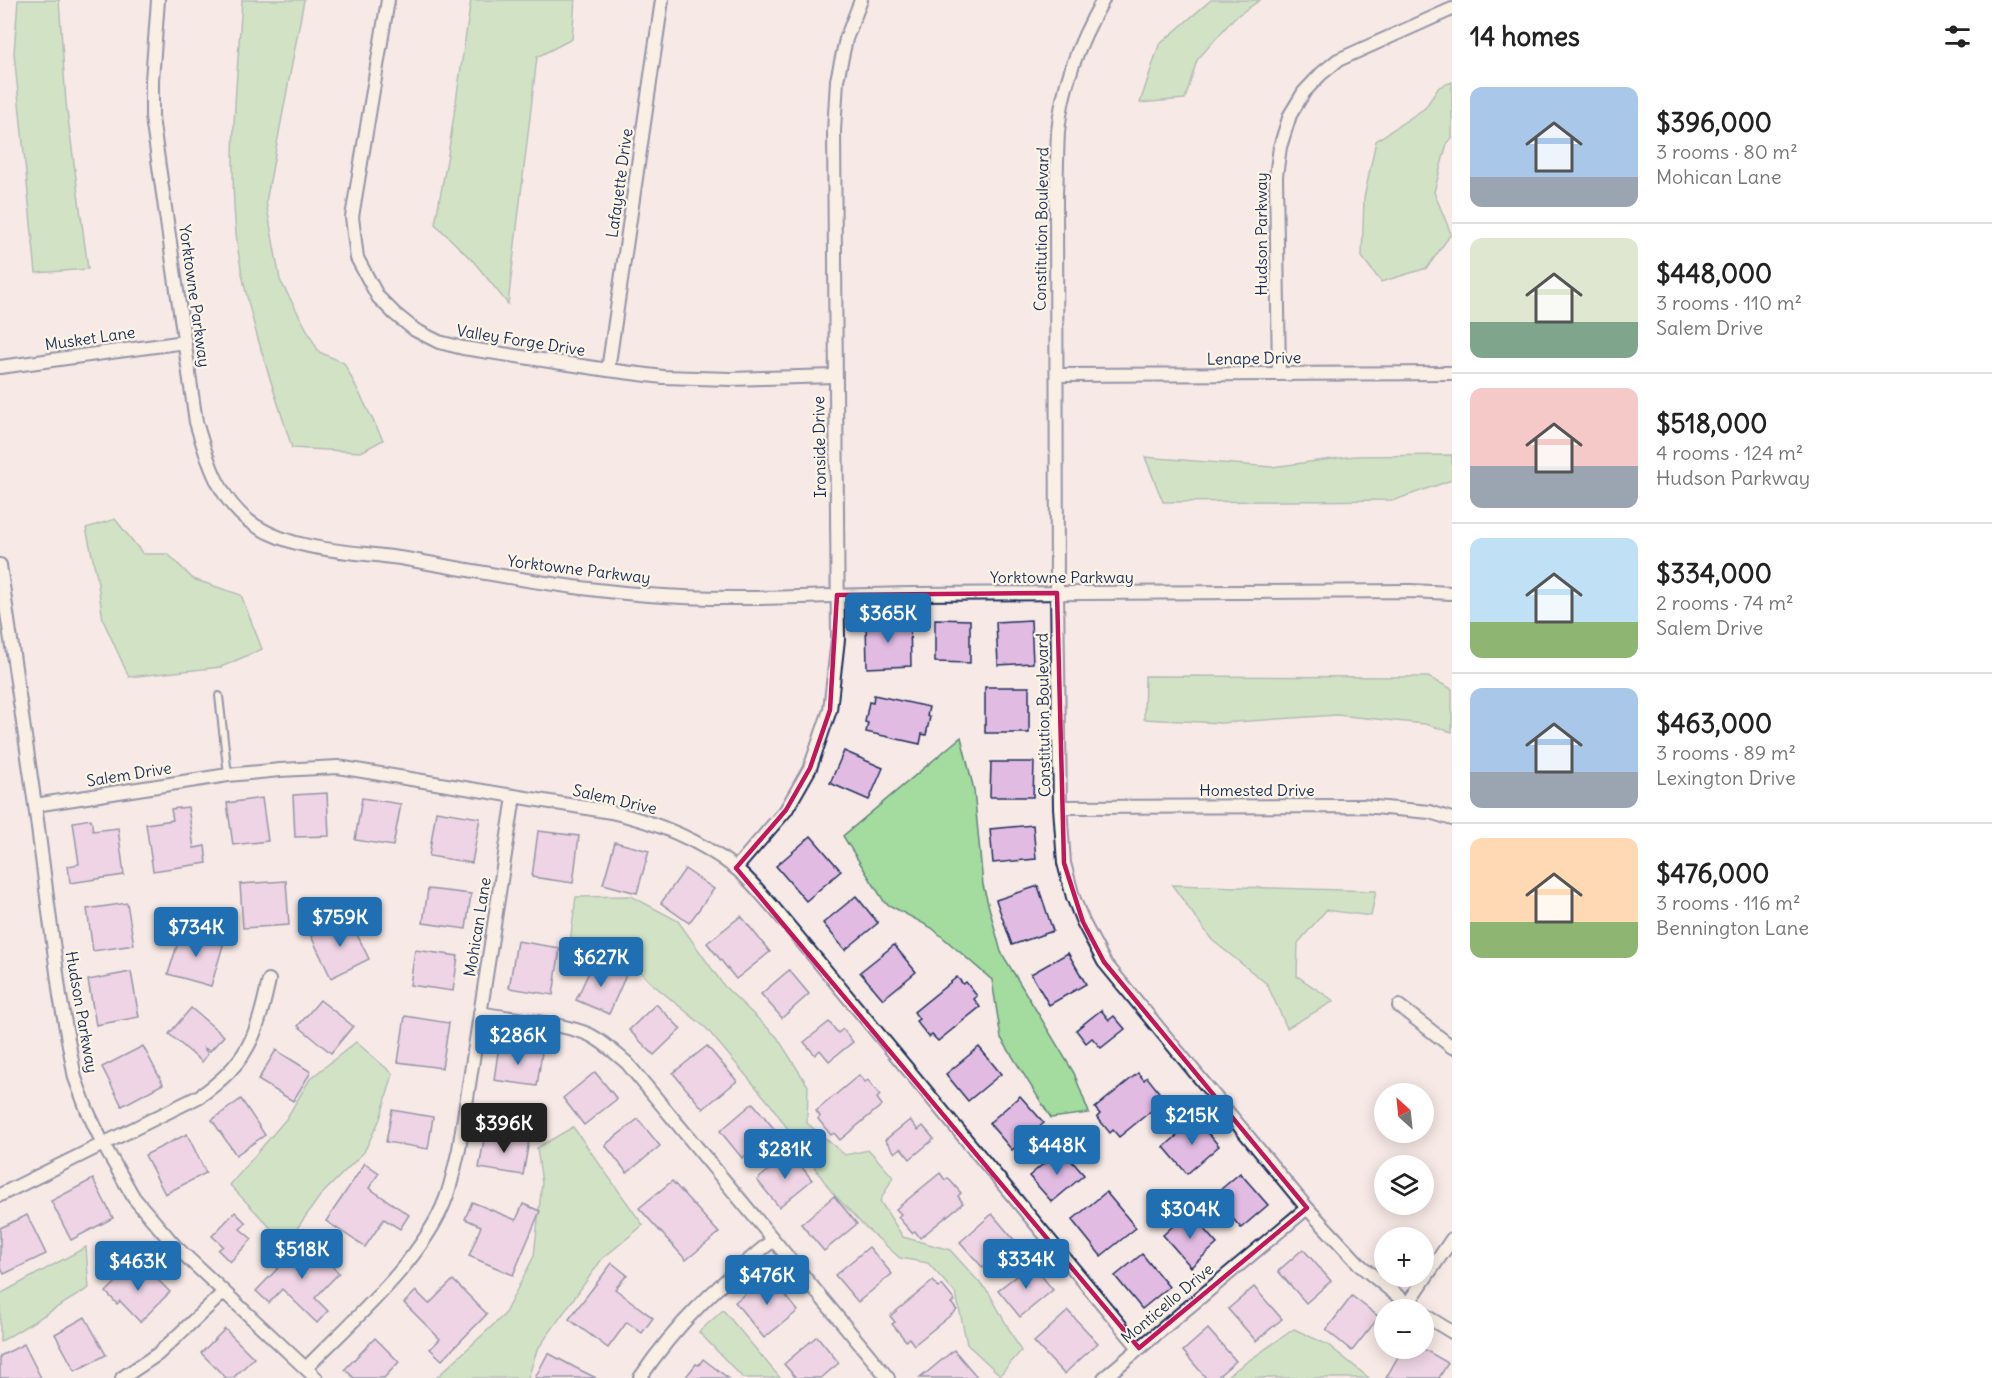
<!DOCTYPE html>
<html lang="en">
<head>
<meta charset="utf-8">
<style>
	body { margin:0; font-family:Delius,sans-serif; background:#f2f2f2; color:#222; height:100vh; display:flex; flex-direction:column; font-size:22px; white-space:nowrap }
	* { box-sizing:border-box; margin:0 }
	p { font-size:20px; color:#767676 }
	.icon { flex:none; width:33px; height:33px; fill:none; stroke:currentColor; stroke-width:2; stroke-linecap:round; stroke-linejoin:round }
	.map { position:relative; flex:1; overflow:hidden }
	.panel { display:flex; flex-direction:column; background:#fff; width:540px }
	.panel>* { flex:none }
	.needle { width:39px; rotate:333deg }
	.controls { position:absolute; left:1374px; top:1083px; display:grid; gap:12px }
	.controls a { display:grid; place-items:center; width:60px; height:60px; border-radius:50%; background:#fff; box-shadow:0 3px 15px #0003; font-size:30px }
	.price { position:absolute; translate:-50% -51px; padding:0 14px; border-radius:6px; background:#1f6fb2; color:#fff; font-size:20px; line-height:39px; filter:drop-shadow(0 2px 3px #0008) }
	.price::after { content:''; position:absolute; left:50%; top:36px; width:18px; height:14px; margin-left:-9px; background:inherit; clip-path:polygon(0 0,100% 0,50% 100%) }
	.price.active { background:#222; color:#fff }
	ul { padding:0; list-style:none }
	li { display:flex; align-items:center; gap:18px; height:150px; padding:0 18px }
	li+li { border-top:2px solid #e0e0e0 }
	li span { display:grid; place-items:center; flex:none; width:168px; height:120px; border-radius:12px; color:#555 }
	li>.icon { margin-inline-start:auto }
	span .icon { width:72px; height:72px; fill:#fffc; stroke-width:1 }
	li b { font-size:26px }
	h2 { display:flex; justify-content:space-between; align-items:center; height:72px; padding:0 18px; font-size:26px }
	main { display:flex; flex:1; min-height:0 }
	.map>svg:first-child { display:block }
	.green { fill:#a4db9e; stroke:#60857e; stroke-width:1.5 }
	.building { fill:#e2bbe3; stroke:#1b2f5e; stroke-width:1.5 }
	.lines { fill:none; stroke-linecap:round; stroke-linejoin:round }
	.service-casing { stroke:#1b2f5e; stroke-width:10 }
	.minor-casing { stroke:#1b2f5e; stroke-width:16 }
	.service { stroke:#fcf5e5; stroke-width:6 }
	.minor { stroke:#fcf5e5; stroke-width:12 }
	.marked { fill:none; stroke:#c2185b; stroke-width:4.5; stroke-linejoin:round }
	.labels { text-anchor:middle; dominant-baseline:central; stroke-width:4.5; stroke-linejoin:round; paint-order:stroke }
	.street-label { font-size:16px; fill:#1b2f5e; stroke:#fcf5e5 }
</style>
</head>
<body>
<main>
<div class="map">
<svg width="1452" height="1378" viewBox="0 0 1452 1378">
	<rect width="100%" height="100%" fill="#f7e9e5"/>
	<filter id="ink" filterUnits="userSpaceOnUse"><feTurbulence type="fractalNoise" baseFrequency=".0167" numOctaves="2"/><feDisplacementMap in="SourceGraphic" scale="12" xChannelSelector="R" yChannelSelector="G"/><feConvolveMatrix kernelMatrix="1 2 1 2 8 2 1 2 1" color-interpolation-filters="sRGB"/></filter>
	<g filter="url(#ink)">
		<g class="green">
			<polygon points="18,0 59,0 66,103 88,269 36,273 14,53"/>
			<path d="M 242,0 L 304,0 L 266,202 L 280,280 L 319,352 L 344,363 L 383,440 L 361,452 L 292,448 C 272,383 248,318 238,250 C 227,169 237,81 242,0 Z"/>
			<polygon points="471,0 575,0 572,39 537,57 508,304 474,262 435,224 448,155"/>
			<polygon points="1211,0 1260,0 1234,18 1197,60 1185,99 1140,103 1159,45"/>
			<polygon points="1452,82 1452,138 1447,143 1434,192 1451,234 1427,268 1381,282 1362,257 1364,198 1376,141 1425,108 1439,87"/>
			<polygon points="1452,455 1452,480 1395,500 1163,502 1145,457 1272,467 1355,456"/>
			<polygon points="115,519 143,554 168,554 193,579 241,595 262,649 221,667 129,677 103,620 97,577 86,528"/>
			<polygon points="1145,676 1428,677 1452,689 1452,732 1425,724 1337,715 1220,723 1144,719"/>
			<polygon points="961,737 974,790 983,885 1001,952 1074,1073 1089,1113 1051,1118 1001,1038 992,980 932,928 885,903 843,836"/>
			<polygon points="1172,885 1376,891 1371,916 1326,910 1298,943 1297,976 1334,1001 1287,1028 1267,984 1212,940"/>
			<polygon points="631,896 678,921 724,986 777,1037 808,1086 807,1123 845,1155 869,1150 893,1177 880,1201 903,1237 950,1250 989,1293 1021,1351 1000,1375 967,1344 956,1294 928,1263 900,1258 863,1225 831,1191 771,1105 706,1028 650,982 619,950 570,942 576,897"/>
			<polygon points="356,1042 393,1074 380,1119 364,1152 320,1196 286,1244 230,1185 286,1119 310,1079"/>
			<polygon points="573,1127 643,1225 602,1259 537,1350 528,1378 436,1378 504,1315 534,1256 542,1183 537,1148"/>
			<polygon points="86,1247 89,1288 0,1342 0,1294"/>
			<polygon points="723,1310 780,1378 743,1378 699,1332"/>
			<polygon points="1294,1329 1328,1345 1369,1378 1224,1378"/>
		</g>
		<g class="building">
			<polygon points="935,619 970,620 970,663 935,662"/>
			<polygon points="910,620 911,666 867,668 866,621"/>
			<polygon points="1031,620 1033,663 998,665 996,622"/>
			<rect x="985" y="687" width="44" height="46"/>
			<polygon points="874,695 929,707 927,716 930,717 926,735 922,734 920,744 866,732 868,723 865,722 869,702 873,703"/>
			<polygon points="844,751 883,768 869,800 830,783"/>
			<polygon points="991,762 1034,762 1033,797 990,797"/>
			<polygon points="327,793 329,836 295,837 293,795"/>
			<polygon points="262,798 268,841 233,845 227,803"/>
			<polygon points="362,798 401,804 393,846 355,840"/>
			<polygon points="188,807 194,848 205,846 207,863 153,871 146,824 173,820 171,809"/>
			<polygon points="436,811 480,818 472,863 429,856"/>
			<polygon points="91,819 93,831 118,828 124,875 70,883 68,866 79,864 73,822"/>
			<polygon points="1033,825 1036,859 993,863 990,829"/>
			<polygon points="538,831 579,836 573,883 532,877"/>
			<polygon points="811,836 841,871 806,901 776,866"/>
			<polygon points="615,842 649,851 637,893 603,884"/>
			<polygon points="685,869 714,889 689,923 661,903"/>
			<polygon points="286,881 289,925 243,928 240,884"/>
			<polygon points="1038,886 1053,931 1012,945 996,900"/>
			<polygon points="428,889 471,894 466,929 423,923"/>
			<polygon points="856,896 878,923 845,950 823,923"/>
			<polygon points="127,903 134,945 93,951 87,909"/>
			<polygon points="741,916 770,952 736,979 707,943"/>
			<polygon points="349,918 369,959 331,978 311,936"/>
			<polygon points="182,930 224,942 211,986 168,974"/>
			<polygon points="517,941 560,948 553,995 509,988"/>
			<polygon points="894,945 916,972 883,999 860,972"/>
			<polygon points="415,950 458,956 453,991 410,985"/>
			<polygon points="1068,953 1086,984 1049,1005 1031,974"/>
			<polygon points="594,961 626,975 609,1014 576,1000"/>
			<polygon points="789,970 809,994 782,1018 761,994"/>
			<polygon points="131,972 139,1017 96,1025 88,980"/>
			<polygon points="957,977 963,984 966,982 977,996 974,999 980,1007 938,1041 932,1035 929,1037 916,1021 919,1019 914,1012"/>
			<polygon points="320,1000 353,1026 331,1053 298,1026"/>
			<polygon points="656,1004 681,1029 654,1055 629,1030"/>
			<polygon points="191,1008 224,1036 210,1051 204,1048 208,1054 202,1062 169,1034"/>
			<polygon points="1101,1010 1109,1020 1114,1016 1125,1029 1101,1048 1092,1038 1086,1043 1076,1030"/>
			<polygon points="405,1016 449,1023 442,1068 398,1062"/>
			<polygon points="829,1022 838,1033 843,1029 853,1042 829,1061 820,1050 815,1055 804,1042"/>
			<polygon points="499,1045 542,1052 537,1086 494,1080"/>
			<polygon points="143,1046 163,1084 122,1106 102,1067"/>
			<polygon points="707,1046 737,1081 703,1109 673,1073"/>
			<polygon points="979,1047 1001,1074 968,1101 946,1074"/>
			<polygon points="276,1050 311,1072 293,1101 258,1080"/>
			<polygon points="595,1072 617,1099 584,1125 563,1098"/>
			<polygon points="1138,1073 1144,1080 1147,1077 1159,1092 1155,1095 1162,1102 1119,1137 1113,1130 1110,1133 1097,1117 1100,1114 1095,1108"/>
			<polygon points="859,1075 865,1082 868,1080 880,1095 877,1098 882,1105 840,1140 834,1133 831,1135 818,1119 820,1116 816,1111"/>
			<polygon points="1020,1096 1044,1123 1012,1150 989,1123"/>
			<polygon points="241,1099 265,1135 236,1155 212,1120"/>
			<polygon points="753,1103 775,1130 742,1158 720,1131"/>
			<polygon points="392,1110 433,1117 428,1149 386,1142"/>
			<polygon points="638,1119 660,1146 627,1173 605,1145"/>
			<polygon points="1196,1119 1219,1146 1187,1174 1164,1147"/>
			<polygon points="910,1120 918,1130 923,1126 934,1139 910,1159 901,1148 895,1153 885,1140"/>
			<polygon points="187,1134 206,1173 165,1194 145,1155"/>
			<polygon points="485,1134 529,1141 523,1175 479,1168"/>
			<polygon points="1061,1149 1084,1175 1052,1202 1029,1176"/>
			<polygon points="790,1152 812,1180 779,1207 757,1180"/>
			<polygon points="365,1163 379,1173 369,1188 409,1215 400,1229 384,1219 365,1247 326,1221"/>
			<polygon points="940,1173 945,1180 948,1178 961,1193 958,1196 963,1203 920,1238 915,1231 912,1233 898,1217 901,1214 896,1209"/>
			<polygon points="1240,1173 1268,1205 1241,1228 1213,1196"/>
			<polygon points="93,1179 113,1218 71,1240 51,1201"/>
			<polygon points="672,1181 719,1233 686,1260 639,1208"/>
			<polygon points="1106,1192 1136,1228 1101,1256 1072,1220"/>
			<polygon points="834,1196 857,1224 824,1251 801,1224"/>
			<polygon points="472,1202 516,1220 523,1204 540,1211 513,1275 469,1256 481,1226 465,1219"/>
			<polygon points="235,1212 246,1223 240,1229 252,1239 230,1262 218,1250 223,1246 212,1236"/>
			<polygon points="1189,1212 1217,1244 1191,1267 1163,1235"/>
			<polygon points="992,1214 1015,1241 983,1268 960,1242"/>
			<polygon points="27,1215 46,1254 4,1274 0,1266 0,1228"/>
			<polygon points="305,1240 339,1273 315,1298 328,1311 317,1323 282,1289 269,1303 256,1291"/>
			<polygon points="869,1247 892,1274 858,1302 835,1275"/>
			<polygon points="1303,1249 1331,1281 1306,1303 1278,1271"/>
			<polygon points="1142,1254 1169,1287 1142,1309 1115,1276"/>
			<polygon points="136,1262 147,1274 149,1271 170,1292 140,1322 120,1301 117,1304 106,1292"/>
			<polygon points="612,1263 627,1275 615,1289 653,1318 642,1333 627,1322 608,1348 569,1319"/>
			<polygon points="1032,1264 1053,1290 1020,1317 998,1290"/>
			<polygon points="769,1274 798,1311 764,1338 735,1302"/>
			<polygon points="453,1280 487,1314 442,1360 430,1349 440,1339 404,1303 416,1291 429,1304"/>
			<polygon points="933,1281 939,1288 942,1285 955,1301 951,1303 957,1310 914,1345 909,1338 906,1341 892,1324 895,1322 890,1316"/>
			<polygon points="1254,1287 1282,1319 1256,1341 1228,1309"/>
			<polygon points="1352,1296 1379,1317 1352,1351 1326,1330"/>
			<polygon points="1068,1311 1098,1343 1064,1374 1034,1342"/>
			<polygon points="85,1317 106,1355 75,1371 55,1334"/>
			<polygon points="225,1329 254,1358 233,1378 226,1378 201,1353"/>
			<polygon points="1208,1329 1236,1361 1216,1378 1206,1378 1183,1351"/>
			<polygon points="817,1336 839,1363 821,1378 796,1378 784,1364"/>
			<polygon points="375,1338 399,1362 384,1378 354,1378 345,1369"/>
			<polygon points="24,1344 41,1378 0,1378 0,1356"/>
			<polygon points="1403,1348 1422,1348 1448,1363 1439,1378 1386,1378"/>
			<polygon points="954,1350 978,1378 920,1378"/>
			<polygon points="548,1353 574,1367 596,1378 535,1378"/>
			<polygon points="703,1359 728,1378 685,1378 696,1364 699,1365"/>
		</g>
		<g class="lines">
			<g class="service-casing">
				<polyline id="service" points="219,696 228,775"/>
			</g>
			<g class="minor-casing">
				<g id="minor">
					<path d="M 158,0 L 152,80 L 152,118 L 196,422 C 207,460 220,504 256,526 C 299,553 357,551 406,559 C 486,573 567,589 648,595 C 736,602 825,595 913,594 C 1078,593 1244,593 1410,591 L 1452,593"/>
					<polyline points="388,0 352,217 357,258 378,297 395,314 415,330 439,342 463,348 608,370 663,377 731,379 835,376"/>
					<path d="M 1103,0 C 1080,40 1062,86 1058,132 C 1057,152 1057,173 1056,193 L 1057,593 L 1060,807 L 1064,863 L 1073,897 L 1083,922 L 1104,962 L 1307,1208 L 1361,1266 L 1415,1310"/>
					<polyline points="0,367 185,342"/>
					<polyline points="608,370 662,0"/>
					<polyline points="1279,374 1276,176 1280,147 1290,115 1304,92 1321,74 1338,60 1452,9"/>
					<polyline points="1057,375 1452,373"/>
					<polyline points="0,565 35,805 60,996 75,1078 87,1110 103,1144 134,1198 175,1246 316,1378"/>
					<path d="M 35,805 L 228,775 L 280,770 L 338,767 L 611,812 C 655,822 698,839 734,867 C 749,878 761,894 773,907 L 1139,1348"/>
					<polyline points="1060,807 1363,806 1430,812 1452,819"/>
					<polyline points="736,868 786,810 810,768 830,710 838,639 834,131 837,80 846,39 861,0"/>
					<polyline points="1399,1006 1452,1047"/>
					<path d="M 480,1013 C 511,1019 563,1023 590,1035 C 604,1042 615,1053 627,1063 L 888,1378"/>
					<path d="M 0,1195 L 200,1096 C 248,1063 257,1035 269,980"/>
					<polyline points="1407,1305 1452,1239"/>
					<polyline points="1424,1315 1452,1332"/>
					<path d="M 306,1368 C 351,1322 424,1259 446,1198 C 452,1182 455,1165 459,1149 L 514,797"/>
					<polyline points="122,1378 158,1354 224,1292"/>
					<path d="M 640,1378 C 677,1322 722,1282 773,1240"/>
					<polyline points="1104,1378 1307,1208"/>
				</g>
			</g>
			<use href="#service" class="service"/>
			<use href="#minor" class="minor"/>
		</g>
	</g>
	<path d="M0 0H1452V1378H0ZM 1057,593 L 1064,863 L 1083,922 L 1104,962 L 1307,1208 L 1139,1348 L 736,868 L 786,810 L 810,768 L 830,710 L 837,595 Z" fill="#f7e9e5" fill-opacity=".55" fill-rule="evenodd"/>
	<path class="marked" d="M 1057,593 L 1064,863 L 1083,922 L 1104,962 L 1307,1208 L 1139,1348 L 736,868 L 786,810 L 810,768 L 830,710 L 837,595 Z"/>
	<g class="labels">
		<g class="street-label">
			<text transform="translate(619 183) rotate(-82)">Lafayette Drive</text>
			<text transform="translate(1041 229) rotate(-89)">Constitution Boulevard</text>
			<text transform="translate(1261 234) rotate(-90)">Hudson Parkway</text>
			<text transform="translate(195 296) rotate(82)">Yorktowne Parkway</text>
			<text transform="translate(90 338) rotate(-8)">Musket Lane</text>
			<text transform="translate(521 340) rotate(9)">Valley Forge Drive</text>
			<text transform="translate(1254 358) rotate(-1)">Lenape Drive</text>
			<text transform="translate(819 447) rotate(-91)">Ironside Drive</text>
			<text transform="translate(579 569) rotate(7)">Yorktowne Parkway</text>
			<text x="1062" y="577">Yorktowne Parkway</text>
			<text transform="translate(1043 715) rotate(-91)">Constitution Boulevard</text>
			<text transform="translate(129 774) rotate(-9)">Salem Drive</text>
			<text x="1257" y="790">Homested Drive</text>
			<text transform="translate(615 799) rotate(13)">Salem Drive</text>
			<text transform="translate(477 927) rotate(-81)">Mohican Lane</text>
			<text transform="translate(82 1012) rotate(80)">Hudson Parkway</text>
			<text transform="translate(1167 1303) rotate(-40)">Monticello Drive</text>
		</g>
	</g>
</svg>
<div class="controls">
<a><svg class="needle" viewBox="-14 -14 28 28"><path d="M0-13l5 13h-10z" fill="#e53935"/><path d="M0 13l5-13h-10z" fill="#767676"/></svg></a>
<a><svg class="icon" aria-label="layers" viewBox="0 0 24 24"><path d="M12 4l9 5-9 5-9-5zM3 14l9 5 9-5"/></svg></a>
<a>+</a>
<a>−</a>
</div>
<b class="price" style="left:888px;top:644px">$365K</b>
<b class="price" style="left:340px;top:948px">$759K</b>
<b class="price" style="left:196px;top:958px">$734K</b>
<b class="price" style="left:601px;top:988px">$627K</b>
<b class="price" style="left:518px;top:1066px">$286K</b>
<b class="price" style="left:1192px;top:1146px">$215K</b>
<b class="price active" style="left:504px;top:1154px">$396K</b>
<b class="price" style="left:1057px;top:1176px">$448K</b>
<b class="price" style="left:785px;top:1180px">$281K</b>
<b class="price" style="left:1190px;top:1240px">$304K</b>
<b class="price" style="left:302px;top:1280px">$518K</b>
<b class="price" style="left:1026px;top:1290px">$334K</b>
<b class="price" style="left:138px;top:1292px">$463K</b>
<b class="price" style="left:767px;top:1306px">$476K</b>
</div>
<section class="panel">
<h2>14 homes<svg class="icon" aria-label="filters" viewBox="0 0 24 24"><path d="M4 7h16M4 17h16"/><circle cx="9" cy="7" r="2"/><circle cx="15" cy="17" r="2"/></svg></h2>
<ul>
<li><span style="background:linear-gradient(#a9c7e8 75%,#9aa5b1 0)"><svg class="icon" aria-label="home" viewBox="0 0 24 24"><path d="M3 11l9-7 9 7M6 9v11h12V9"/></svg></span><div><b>$396,000</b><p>3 rooms · 80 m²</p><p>Mohican Lane</p></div></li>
<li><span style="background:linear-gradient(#dfe7d0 70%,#7fa58c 0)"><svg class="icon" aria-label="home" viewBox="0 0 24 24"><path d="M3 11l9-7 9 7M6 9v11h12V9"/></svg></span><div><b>$448,000</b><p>3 rooms · 110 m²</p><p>Salem Drive</p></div></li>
<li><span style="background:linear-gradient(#f6c9c9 65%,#9aa5b1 0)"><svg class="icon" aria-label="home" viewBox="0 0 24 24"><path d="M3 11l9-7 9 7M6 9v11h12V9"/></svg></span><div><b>$518,000</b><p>4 rooms · 124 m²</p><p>Hudson Parkway</p></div></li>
<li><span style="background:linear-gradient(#bfe0f5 70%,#8fb573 0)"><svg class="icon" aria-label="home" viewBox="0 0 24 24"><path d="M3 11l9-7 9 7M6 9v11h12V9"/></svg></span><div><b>$334,000</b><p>2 rooms · 74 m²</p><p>Salem Drive</p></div></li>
<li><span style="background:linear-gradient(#a9c7e8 70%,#9aa5b1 0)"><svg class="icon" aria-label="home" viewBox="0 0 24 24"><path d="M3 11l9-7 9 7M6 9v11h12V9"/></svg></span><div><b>$463,000</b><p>3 rooms · 89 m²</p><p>Lexington Drive</p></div></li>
<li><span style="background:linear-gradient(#ffd9b3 70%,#8fb573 0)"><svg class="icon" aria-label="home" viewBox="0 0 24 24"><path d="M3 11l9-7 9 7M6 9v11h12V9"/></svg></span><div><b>$476,000</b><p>3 rooms · 116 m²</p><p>Bennington Lane</p></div></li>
</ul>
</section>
</main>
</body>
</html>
